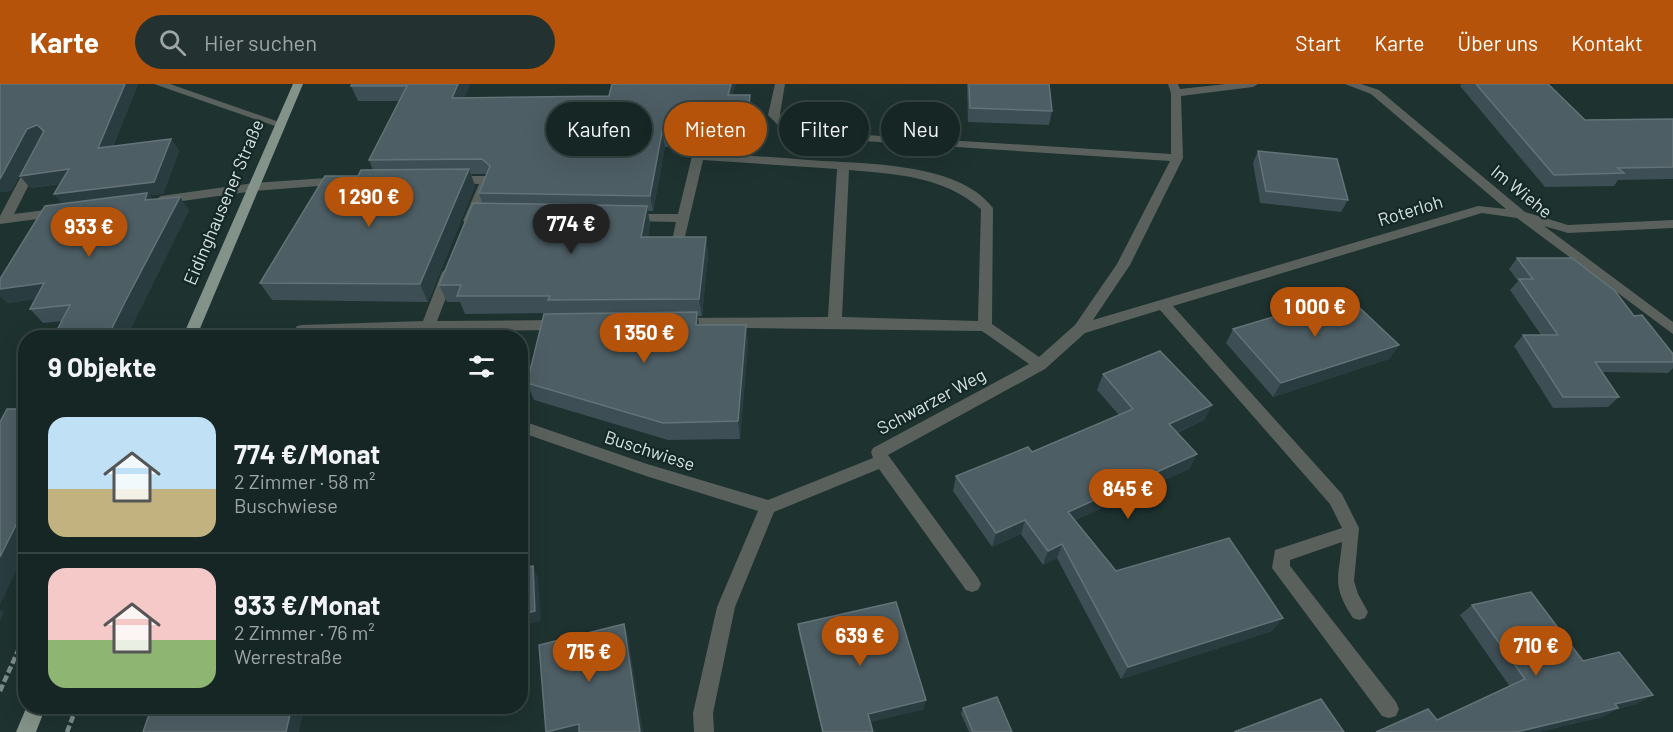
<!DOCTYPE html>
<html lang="de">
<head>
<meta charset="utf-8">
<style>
	body { margin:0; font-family:Barlow,sans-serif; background:#233231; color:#f1f3f6; height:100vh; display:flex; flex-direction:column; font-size:22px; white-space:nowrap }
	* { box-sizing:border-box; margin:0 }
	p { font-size:20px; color:#9ea5a6 }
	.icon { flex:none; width:33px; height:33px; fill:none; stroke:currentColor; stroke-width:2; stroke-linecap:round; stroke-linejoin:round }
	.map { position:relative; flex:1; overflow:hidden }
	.panel { position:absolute; left:18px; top:246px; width:510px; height:384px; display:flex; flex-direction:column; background:#162624; border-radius:24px; box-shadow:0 6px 24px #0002,0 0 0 2px #354341 }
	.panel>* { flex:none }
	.banner { position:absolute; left:546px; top:18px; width:570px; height:54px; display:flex; gap:12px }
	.price { position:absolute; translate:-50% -51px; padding:0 14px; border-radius:21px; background:#b45309; color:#fff; font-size:20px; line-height:39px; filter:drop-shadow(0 2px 3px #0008) }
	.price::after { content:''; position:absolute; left:50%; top:36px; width:18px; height:14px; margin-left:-9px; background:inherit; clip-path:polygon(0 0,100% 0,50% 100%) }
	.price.on { background:#222; color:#fff }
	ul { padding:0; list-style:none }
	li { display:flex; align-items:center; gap:18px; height:150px; padding:0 30px }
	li+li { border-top:2px solid #354341 }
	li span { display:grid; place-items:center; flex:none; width:168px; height:120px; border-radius:18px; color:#555 }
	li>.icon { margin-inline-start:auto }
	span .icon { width:72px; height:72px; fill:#fffc; stroke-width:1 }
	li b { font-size:26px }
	h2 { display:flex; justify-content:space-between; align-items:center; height:72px; padding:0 30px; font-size:26px }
	.pill { padding:0 21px; border-radius:27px; background:#162624; box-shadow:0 6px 24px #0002,0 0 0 2px #354341; font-size:21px; line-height:54px }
	.pill.on { background:#b45309; color:#fff }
	header { display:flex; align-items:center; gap:36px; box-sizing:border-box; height:84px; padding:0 30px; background:#b45309; color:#fff }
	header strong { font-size:28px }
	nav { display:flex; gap:33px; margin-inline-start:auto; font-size:21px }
	.search { width:420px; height:54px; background:#233231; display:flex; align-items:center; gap:15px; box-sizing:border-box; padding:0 21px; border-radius:33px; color:#9ea5a6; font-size:22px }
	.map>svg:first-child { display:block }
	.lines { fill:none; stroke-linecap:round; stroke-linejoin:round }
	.path { stroke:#7b8b89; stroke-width:4.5; stroke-dasharray:7 3; stroke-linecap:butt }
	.minor { fill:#5a615c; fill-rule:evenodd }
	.major { fill:#849389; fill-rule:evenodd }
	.wall { fill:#3d4e55 }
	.shaded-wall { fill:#293c40 }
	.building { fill:#4d5e64; stroke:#637377; stroke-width:1.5 }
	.labels { text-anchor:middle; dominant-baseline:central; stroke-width:4.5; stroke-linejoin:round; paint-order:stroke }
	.street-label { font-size:18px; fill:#d7e2e1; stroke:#142826 }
</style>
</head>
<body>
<header>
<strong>Karte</strong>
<div class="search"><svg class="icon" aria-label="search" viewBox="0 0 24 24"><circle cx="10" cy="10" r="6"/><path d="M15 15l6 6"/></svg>Hier suchen</div>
<nav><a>Start</a><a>Karte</a><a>Über uns</a><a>Kontakt</a></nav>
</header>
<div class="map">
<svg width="1673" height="648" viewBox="0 0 1673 648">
	<rect width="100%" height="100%" fill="#1e3230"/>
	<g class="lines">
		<g class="path">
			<polyline points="0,607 26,549"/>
			<polyline points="67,648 77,622"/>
		</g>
		<g class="minor">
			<polygon points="154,0 170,0 285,40 279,43 275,42"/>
			<path d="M 775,0 L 785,0 L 780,30 L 791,42 L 817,48 L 1171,70 L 1171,9 L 1168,0 L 1178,0 L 1180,5 L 1226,0 L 1258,0 L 1253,3 L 1181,12 L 1183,74 L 1130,181 L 1093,236 L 1478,122 L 1506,125 L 1371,10 L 1345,0 L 1361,0 L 1379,6 L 1525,128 L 1568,141 L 1673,136 L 1673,144 L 1568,149 L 1544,142 L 1673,238 L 1673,250 L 1517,134 L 1482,129 L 1173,222 L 1342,410 L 1359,444 L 1354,497 L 1358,510 L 1368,528 L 1365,534 L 1359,536 L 1353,534 C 1331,500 1339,495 1342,458 L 1290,476 L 1290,482 L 1396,618 L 1399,625 L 1396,632 L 1389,634 L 1382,632 L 1272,484 L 1275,466 L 1342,444 L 1330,420 L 1160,226 L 1085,249 L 1045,285 L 888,371 L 978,494 L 981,500 L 978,506 L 972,508 L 966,506 L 879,385 L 774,428 L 735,523 L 713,629 L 714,648 L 694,648 L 693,629 L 717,523 L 758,427 L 646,392 L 520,348 L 520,336 L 647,380 L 768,416 L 873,374 L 871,368 L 873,364 L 1029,280 L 982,247 L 675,243 L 673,239 L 680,234 L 828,233 L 837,85 L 703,76 L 683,161 L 677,165 L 671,161 L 676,138 L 631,137 L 625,133 L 627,130 L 678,130 L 692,72 L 698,68 C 735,71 771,73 808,76 C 861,80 958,77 993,124 L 992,240 L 1039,273 L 1075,241 L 1117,180 L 1170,77 L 817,54 L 783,46 L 768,31 ZM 849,86 C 896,90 943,92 981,125 L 978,237 L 842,233 Z"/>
			<polygon points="34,75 40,79 14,130 60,124 66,128 60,132 0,140 0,132 28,79"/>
			<polygon points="454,92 487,92 493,96 473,140 469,141 463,137 479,100 450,99 448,96"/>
			<polygon points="340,93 346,97 344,100 254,107 161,120 155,116 161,112 254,99"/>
			<polygon points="449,183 456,188 437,237 560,236 567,241 560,246 428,247 290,254 297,242 302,241 423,237 442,188"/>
		</g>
		<g class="major">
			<polygon points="293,0 303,0 196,254 182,254"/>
			<polygon points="27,622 46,622 36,648 16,648"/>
		</g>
	</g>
	<g class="wall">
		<polygon points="0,0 138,0 113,62 171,55 179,67 163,110 149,111 152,115 189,126 126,254 53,254 62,237 43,239 30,225 35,215 7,219 62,119 60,100 30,104 39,56 37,57 11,107 0,108"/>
		<polygon points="352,0 470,0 464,14 750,11 751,26 748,62 665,63 653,127 648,127 650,140 648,153 706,153 708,171 702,232 698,232 699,241 746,241 748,259 740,355 668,356 534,316 527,299 553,229 465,230 460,218 447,218 439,201 482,119 479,109 487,90 471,90 475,102 428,218 272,216 260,199 358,92 373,86 369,76 400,17 358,17 351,2"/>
		<polygon points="967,0 1049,0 1052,27 1049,41 968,38"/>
		<polygon points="1462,0 1548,0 1585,36 1673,35 1673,95 1618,96 1614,102 1545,103 1460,2"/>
		<polygon points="1258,67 1348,116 1341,128 1260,119 1253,79"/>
		<polygon points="1517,174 1634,232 1673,270 1673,284 1668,289 1602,288 1619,313 1608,323 1553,324 1514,262 1523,251 1541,251 1510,206 1518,197 1509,185"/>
		<polygon points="1233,245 1399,261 1389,275 1273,313 1226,259"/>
		<polygon points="1103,290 1212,321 1204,336 1177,349 1197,370 1189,385 1075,436 1116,487 1283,534 1272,547 1121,595 1057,474 1043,481 1021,450 992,463 953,407 956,392 1032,368 1119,331 1097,306"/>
		<polygon points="1472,521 1583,577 1653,611 1636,620 1617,625 1602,633 1538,648 1376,648 1437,636 1510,603 1460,531"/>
		<polygon points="798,540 924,625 870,638 873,648 822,648 799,550"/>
		<polygon points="963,624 1012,648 969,648 961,630"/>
	</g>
	<g class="shaded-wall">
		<polygon points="125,0 138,0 107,76 98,64"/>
		<polygon points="458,0 470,0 457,29 452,14"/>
		<polygon points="731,0 736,0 729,26 728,11"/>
		<polygon points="750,11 751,26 748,62 746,47"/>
		<polygon points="37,41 46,53 37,57 11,107 0,108 0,95 27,45"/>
		<polygon points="662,48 665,63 653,127 650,112"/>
		<polygon points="171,55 179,67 163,110 149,111 157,123 64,122 54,110"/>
		<polygon points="69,85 78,97 30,104 20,92"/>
		<polygon points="469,85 475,102 428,218 420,200"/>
		<polygon points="180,113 189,126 126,254 107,254 126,216"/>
		<polygon points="647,122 650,140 644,171 641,153"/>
		<polygon points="706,153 708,171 702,232 699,215"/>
		<polygon points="44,199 57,212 7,219 0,212 0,205"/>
		<polygon points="697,228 700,247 696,241"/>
		<polygon points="746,241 748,259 740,355 738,337"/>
		<polygon points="1399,261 1389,275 1273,313 1281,299"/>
		<polygon points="1212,321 1204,336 1162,355 1169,340"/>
		<polygon points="1197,370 1189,385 1063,442 1068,428"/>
		<polygon points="26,421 26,466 0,521 0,473"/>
		<polygon points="1025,436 1021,450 992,463 996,449"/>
		<polygon points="1062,460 1057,474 1043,481 1048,467"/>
		<polygon points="533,482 538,493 541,537 520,542 520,531"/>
		<polygon points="0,526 4,528 0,537"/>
		<polygon points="1283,534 1272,547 1121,595 1128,583"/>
		<polygon points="624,540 628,551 643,648 640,648"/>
		<polygon points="1653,611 1636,620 1617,625 1602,633 1538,648 1516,648 1615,620"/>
		<polygon points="926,616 924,625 867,639 868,630"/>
		<polygon points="292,622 305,622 299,648 286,648"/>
		<polygon points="579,640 584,648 547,648"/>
	</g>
	<g class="building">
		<polygon points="0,0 125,0 98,64 171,55 154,98 54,110 69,85 20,92 44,47 37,41 27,45 0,95"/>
		<polygon points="352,0 458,0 452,14 609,12 612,0 731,0 728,11 750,11 746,47 662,48 650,112 479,109 490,82 482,75 369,76 407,2 351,2"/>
		<polygon points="969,0 1049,0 1052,27 970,24"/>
		<polygon points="1476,0 1548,0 1585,36 1673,35 1673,83 1618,84 1624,89 1554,91"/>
		<polygon points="1258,67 1337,75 1348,116 1266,107"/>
		<polygon points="469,85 420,200 260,199 325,92 358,92 361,86"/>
		<polygon points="147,109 145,116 180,113 126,216 107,254 53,254 70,221 30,225 44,199 0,205 0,195 45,122"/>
		<polygon points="473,119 647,122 641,153 706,153 699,215 548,216 550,212 457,212 461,201 439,201"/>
		<polygon points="1517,174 1572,174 1615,207 1634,232 1642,231 1673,270 1673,278 1595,278 1619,313 1563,313 1523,251 1558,251 1519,195 1533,195"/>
		<polygon points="1346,211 1399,261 1281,299 1233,245"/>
		<polygon points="697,228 696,241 746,241 738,337 663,339 527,299 544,230"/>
		<polygon points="1160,267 1212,321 1169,340 1197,370 1068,428 1116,487 1229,454 1283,534 1128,583 1062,460 1048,467 1025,436 996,449 956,392 1028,363 1032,368 1133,325 1103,290"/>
		<polygon points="26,307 26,421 0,473 0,338 7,325 17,325"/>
		<polygon points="533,482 535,527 520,531 520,485"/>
		<polygon points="1531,508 1583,577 1619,568 1653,611 1615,620 1618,624 1516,648 1376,648 1428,625 1437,636 1525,595 1472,521"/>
		<polygon points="896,518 926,616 868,630 873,648 823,648 798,540"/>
		<polygon points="624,540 640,648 579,648 579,640 546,648 539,561"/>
		<polygon points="997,613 1012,648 973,648 963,624"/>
		<polygon points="1321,615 1344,648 1234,648"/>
		<polygon points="152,622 292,622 286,648 143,648"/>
	</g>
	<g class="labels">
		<g class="street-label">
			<text transform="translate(1522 107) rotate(39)">Im Wiehe</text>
			<text transform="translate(223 118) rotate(-67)">Eidinghausener Straße</text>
			<text transform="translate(1410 126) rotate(-17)">Roterloh</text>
			<text transform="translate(931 317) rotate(-28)">Schwarzer Weg</text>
			<text transform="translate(650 366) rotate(18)">Buschwiese</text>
		</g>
	</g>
</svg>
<b class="price" style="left:369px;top:144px">1 290 €</b>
<b class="price on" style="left:571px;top:171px">774 €</b>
<b class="price" style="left:89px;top:174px">933 €</b>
<b class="price" style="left:1315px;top:254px">1 000 €</b>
<b class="price" style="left:644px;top:280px">1 350 €</b>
<b class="price" style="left:1128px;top:436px">845 €</b>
<b class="price" style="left:860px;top:583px">639 €</b>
<b class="price" style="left:1536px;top:593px">710 €</b>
<b class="price" style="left:589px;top:599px">715 €</b>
<div class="banner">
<a class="pill">Kaufen</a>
<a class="pill on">Mieten</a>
<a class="pill">Filter</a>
<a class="pill">Neu</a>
</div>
<section class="panel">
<h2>9 Objekte<svg class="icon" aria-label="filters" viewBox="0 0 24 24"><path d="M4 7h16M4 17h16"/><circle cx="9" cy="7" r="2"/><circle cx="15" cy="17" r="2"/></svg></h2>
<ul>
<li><span style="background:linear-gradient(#bfe0f5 60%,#c2b280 0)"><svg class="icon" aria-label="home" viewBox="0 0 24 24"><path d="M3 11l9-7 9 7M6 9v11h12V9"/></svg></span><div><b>774 €/Monat</b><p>2 Zimmer · 58 m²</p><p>Buschwiese</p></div></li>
<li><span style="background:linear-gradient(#f6c9c9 60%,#8fb573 0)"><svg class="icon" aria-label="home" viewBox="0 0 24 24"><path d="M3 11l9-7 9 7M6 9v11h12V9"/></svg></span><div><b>933 €/Monat</b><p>2 Zimmer · 76 m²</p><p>Werrestraße</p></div></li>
</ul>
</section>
</div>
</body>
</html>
